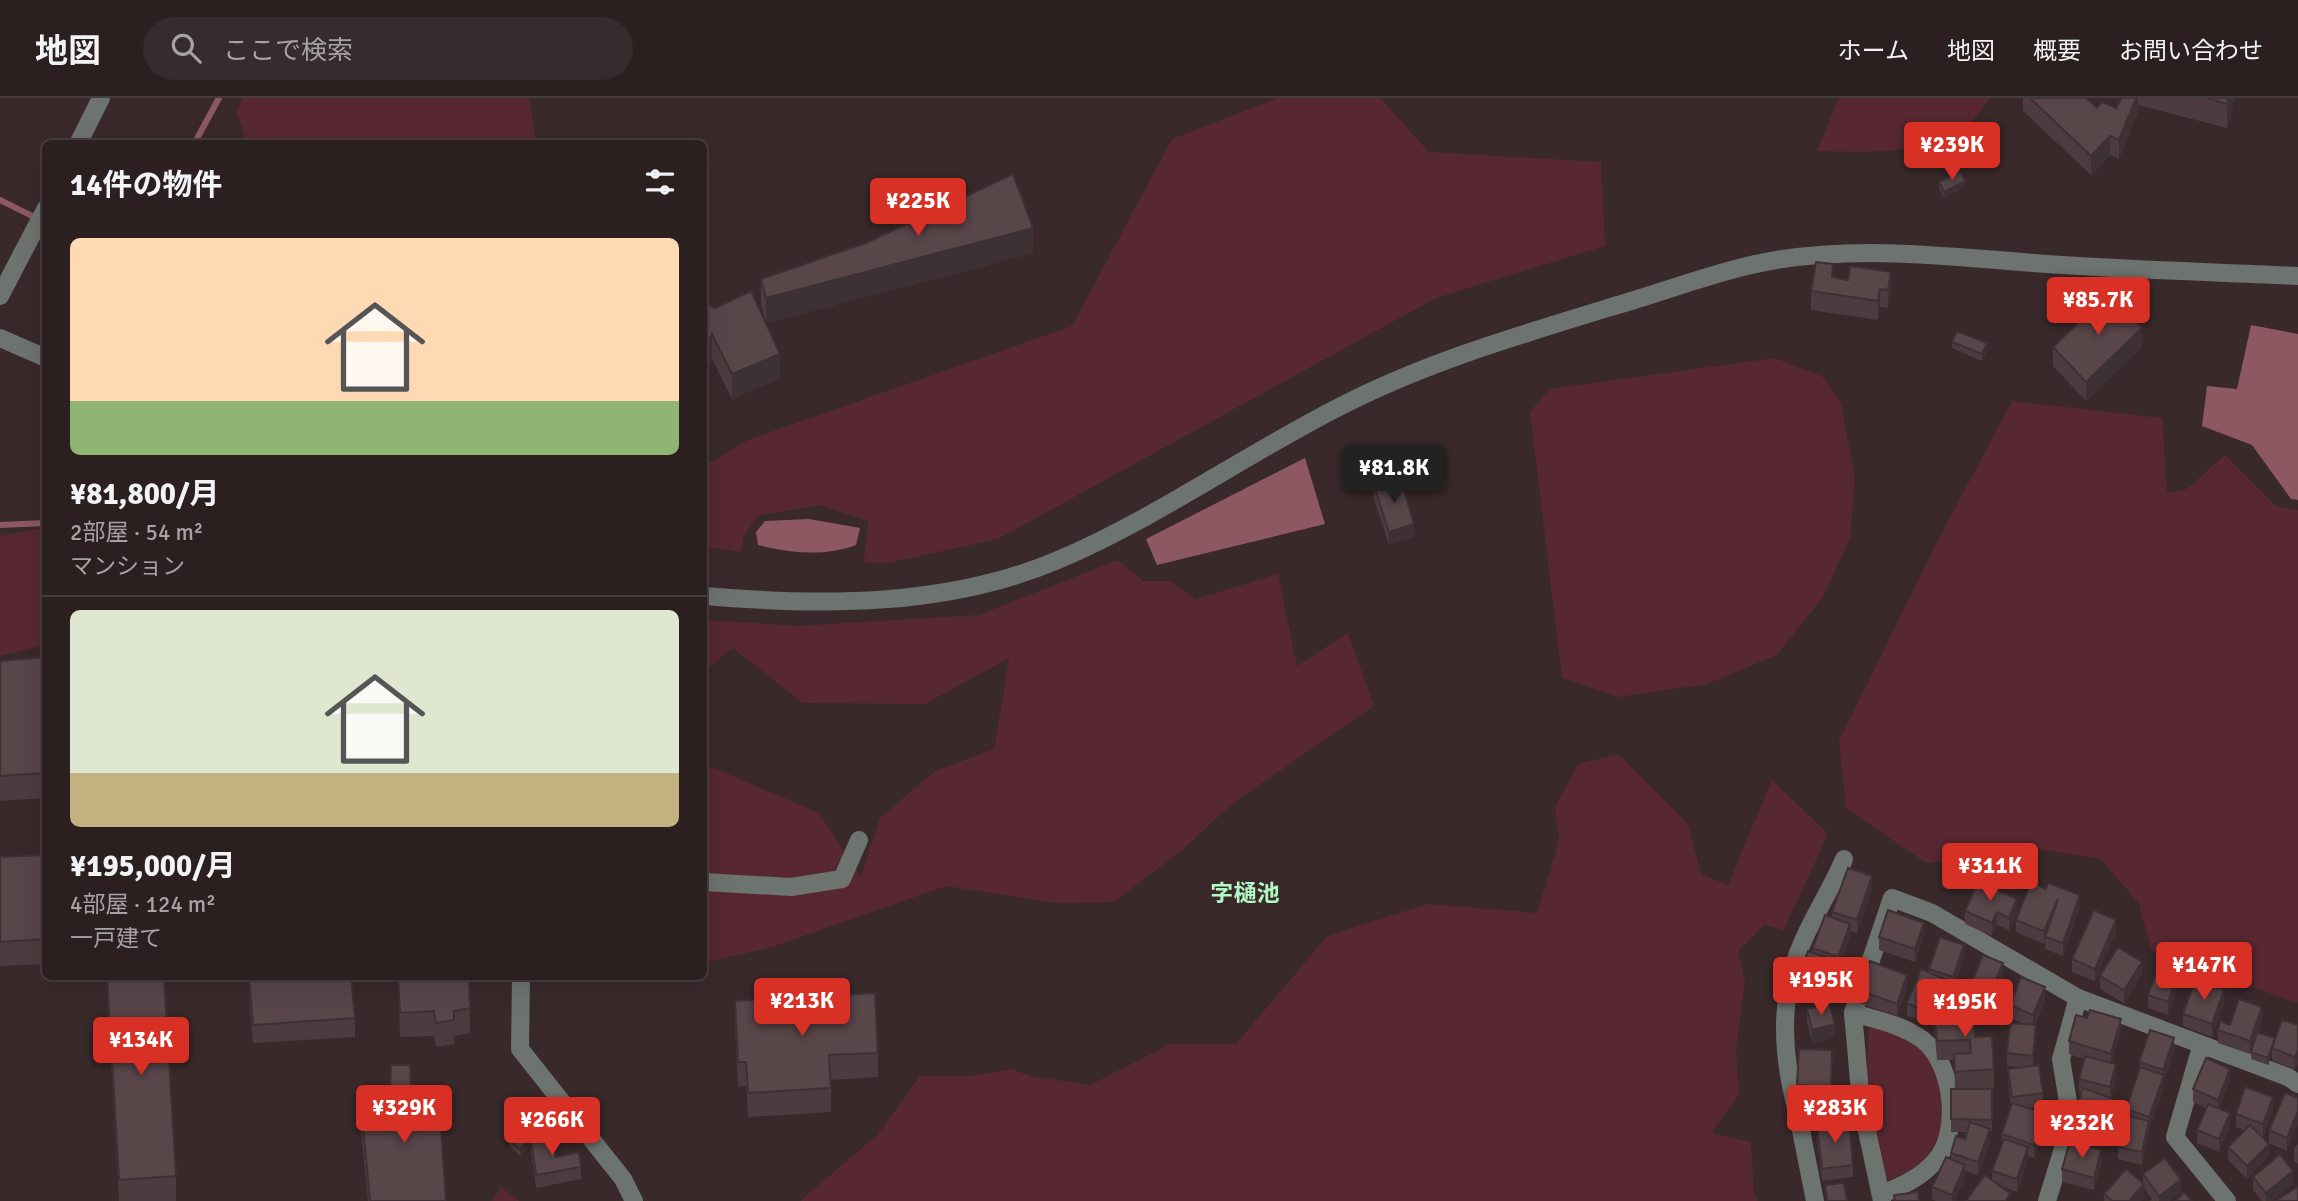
<!DOCTYPE html>
<html lang="ja">
<head>
<meta charset="utf-8">
<style>
	body { margin:0; font-family:Signika,"Noto Sans JP",sans-serif; background:#372c2d; color:#f1f3f6; height:100vh; display:flex; flex-direction:column; font-size:26px; white-space:nowrap }
	* { box-sizing:border-box; margin:0 }
	p { font-size:23px; color:#a6a2a5 }
	.icon { flex:none; width:38px; height:38px; fill:none; stroke:currentColor; stroke-width:2; stroke-linecap:round; stroke-linejoin:round }
	.map { position:relative; flex:1; overflow:hidden }
	.sheet { position:absolute; left:42px; top:42px; width:665px; height:840px; display:flex; flex-direction:column; background:#2b1f20; border-radius:10px; box-shadow:0 7px 28px #0002,0 0 0 2px #473d3e }
	.sheet>* { flex:none }
	.price { position:absolute; translate:-50% -60px; padding:0 16px; border-radius:7px; background:#d93025; color:#fff; font-size:23px; line-height:46px; filter:drop-shadow(0 2px 4px #0008) }
	.price::after { content:''; position:absolute; left:50%; top:42px; width:21px; height:16px; margin-left:-10px; background:inherit; clip-path:polygon(0 0,100% 0,50% 100%) }
	.price.on { background:#222; color:#fff }
	ul { padding:0; list-style:none }
	li { display:grid; align-content:center; gap:14px; height:371px; padding:0 28px }
	li+li { border-top:2px solid #473d3e }
	li span { display:grid; place-items:center; height:217px; border-radius:10px; color:#555 }
	li>.icon { margin-inline-start:auto }
	span .icon { width:126px; height:126px; fill:#fffc; stroke-width:1 }
	li b { font-size:30px }
	h2 { display:flex; justify-content:space-between; align-items:center; height:84px; padding:0 28px; font-size:30px }
	header { display:flex; align-items:center; gap:42px; box-sizing:border-box; height:98px; padding:0 35px; background:#2b1f20; border-bottom:2px solid #473d3e }
	header strong { font-size:33px }
	nav { display:flex; gap:38px; margin-inline-start:auto; font-size:24px }
	.search { width:490px; height:63px; background:#372c2d; display:flex; align-items:center; gap:18px; box-sizing:border-box; padding:0 24px; border-radius:38px; color:#a6a2a5; font-size:26px }
	.map>svg:first-child { display:block }
	.green { fill:#572832 }
	.water { fill:#8d5862 }
	.lines { fill:none; stroke-linecap:round; stroke-linejoin:round }
	.stream { stroke:#8d5862; stroke-width:6 }
	.minor { stroke:#6d736e; stroke-width:18 }
	.wall { fill:#4c3c3f }
	.shaded-wall { fill:#3e3133 }
	.building { fill:#584649; stroke:#3e3133; stroke-width:2 }
	.labels { text-anchor:middle; dominant-baseline:central; stroke-width:6; stroke-linejoin:round; paint-order:stroke }
	.quarter-label { font-size:23px; font-weight:bold; fill:#b2f8c3; stroke:#39292b }
</style>
</head>
<body>
<header>
<strong>地図</strong>
<div class="search"><svg class="icon" aria-label="search" viewBox="0 0 24 24"><circle cx="10" cy="10" r="6"/><path d="M15 15l6 6"/></svg>ここで検索</div>
<nav><a>ホーム</a><a>地図</a><a>概要</a><a>お問い合わせ</a></nav>
</header>
<div class="map">
<svg width="2298" height="1103" viewBox="0 0 2298 1103">
	<rect width="100%" height="100%" fill="#39292b"/>
	<g class="green">
		<polygon points="242,0 529,0 536,45 246,45 237,14"/>
		<polygon points="1278,0 1380,0 1429,54 1601,64 1605,148 1436,200 998,441 888,465 864,464 868,423 820,407 759,417 744,437 741,454 704,449 704,368 748,342 1072,228 1172,41"/>
		<path d="M 1839,0 L 1990,0 C 1983,9 1975,23 1965,29 C 1921,58 1867,54 1817,53 Z"/>
		<polygon points="1775,260 1823,279 1841,305 1855,380 1850,440 1823,499 1777,557 1707,586 1618,599 1562,580 1530,314 1549,291"/>
		<polygon points="2012,303 2162,320 2167,395 2187,391 2225,357 2276,408 2298,412 2298,905 2152,854 2139,806 2101,761 2037,751 1926,765 1846,710 1839,643 1937,444"/>
		<polygon points="45,430 45,547 0,558 0,438"/>
		<polygon points="1118,462 1143,483 1169,483 1196,501 1278,476 1297,568 1348,535 1374,608 1233,705 1181,753 1114,804 1056,805 946,788 772,849 704,865 704,669 714,670 819,715 861,779 880,720 935,673 994,651 1009,560 925,606 803,605 733,550 704,573 704,522 797,528 979,517"/>
		<polygon points="1618,656 1688,726 1701,776 1728,787 1772,682 1828,736 1784,832 1764,827 1738,853 1745,884 1736,950 1739,997 1711,1035 1751,1044 1754,1096 1758,1103 800,1103 878,1036 920,978 970,978 1011,971 1031,978 1090,987 1171,946 1236,946 1327,838 1428,806 1537,815 1559,742 1555,709 1578,666"/>
		<path d="M 1869,926 C 1887,932 1909,939 1922,952 C 1947,978 1950,1024 1930,1053 C 1920,1069 1903,1077 1886,1083 L 1867,973 Z"/>
		<polygon points="501,1089 519,1103 492,1103"/>
	</g>
	<g class="water">
		<polygon points="2251,227 2298,236 2298,402 2291,401 2252,347 2202,328 2207,288 2237,291"/>
		<polygon points="1305,360 1325,426 1157,467 1146,441"/>
		<path d="M 809,421 L 860,430 L 856,447 C 824,459 791,455 758,447 L 756,434 L 765,423 Z"/>
	</g>
	<g class="lines">
		<g class="stream">
			<polyline points="194,46 219,0"/>
			<polyline points="0,102 38,121"/>
			<polyline points="0,427 46,425"/>
		</g>
		<g class="minor">
			<polyline points="78,46 101,0"/>
			<polyline points="0,198 46,110"/>
			<polyline points="0,240 46,260"/>
			<path d="M 704,498 C 822,508 947,509 1058,462 C 1159,419 1247,355 1345,306 C 1430,263 1520,237 1611,209 C 1657,196 1701,179 1747,168 C 1845,144 1948,159 2047,166 C 2131,172 2214,174 2298,178"/>
			<polyline points="704,784 791,789 842,781 859,742"/>
			<polyline points="521,878 520,951 623,1081 634,1103"/>
			<path d="M 1853,915 C 1877,922 1903,927 1923,942 C 1953,966 1961,1033 1936,1062 C 1922,1079 1902,1088 1882,1096"/>
			<polyline points="2201,949 2175,1039 2227,1103"/>
			<path d="M 1798,1017 C 1782,960 1778,898 1803,843 C 1815,815 1832,790 1844,761"/>
			<polyline points="1815,1103 1798,1017 1861,1005"/>
			<polyline points="1882,1103 1861,1005 1853,915 1892,800 1932,815 2078,900 2288,979 2298,986"/>
			<polyline points="2047,1103 2067,1038 2068,1004 2061,961 2078,900"/>
		</g>
	</g>
	<g class="wall">
		<polygon points="2023,0 2086,0 2097,10 2116,10 2122,0 2235,0 2227,30 2138,7 2138,14 2119,61 2110,57 2091,77 2023,13"/>
		<polygon points="1939,84 1965,89 1944,100 1939,90"/>
		<polygon points="1033,155 766,225 761,206 761,181"/>
		<polygon points="1833,179 1848,182 1891,192 1888,210 1880,209 1878,222 1811,212 1811,193"/>
		<polygon points="704,206 780,280 732,301 712,261"/>
		<polygon points="1952,244 1987,252 1982,263 1952,250"/>
		<polygon points="2053,249 2142,249 2086,303 2053,268"/>
		<polygon points="1374,388 1414,439 1389,447 1374,401"/>
		<polygon points="46,559 46,700 0,703 0,563"/>
		<polygon points="0,759 46,776 46,866 0,868"/>
		<polygon points="1872,791 1857,835 1850,833 1850,838 1838,872 1834,871 1834,874 1824,903 1798,894 1798,882 1813,855 1813,850 1832,819 1832,814"/>
		<polygon points="2080,809 2063,858 2045,851 2045,843 2044,846 2016,834 2016,822"/>
		<polygon points="1965,813 2017,814 2009,832 1997,827 1992,838 1965,826"/>
		<polygon points="2116,834 2095,883 2072,874 2072,861"/>
		<polygon points="1924,837 1915,864 1879,852 1879,839"/>
		<polygon points="1964,859 1953,892 1951,891 1951,896 1943,912 1975,939 1994,971 1994,990 1983,991 1992,991 1992,1034 1990,1034 1990,1043 1978,1077 1965,1073 1965,1080 1955,1103 1936,1103 1932,1101 1932,1089 1951,1061 1951,1055 1965,1041 1967,1034 1951,1034 1951,991 1955,991 1954,962 1937,962 1934,929 1907,917 1907,905 1929,874 1929,871"/>
		<polygon points="2142,876 2124,905 2100,891 2100,878"/>
		<polygon points="106,878 164,878 176,1078 176,1103 119,1103"/>
		<polygon points="398,878 469,878 470,935 454,938 454,946 436,949 434,938 400,939"/>
		<polygon points="2003,878 1988,915 1968,906 1968,894"/>
		<polygon points="249,881 355,920 355,939 253,945 249,900"/>
		<polygon points="2178,888 2168,917 2148,910 2148,897"/>
		<polygon points="1907,889 1897,918 1859,905 1859,892"/>
		<polygon points="2045,902 2035,927 2036,940 2033,968 2043,995 2043,1008 2028,1010 2044,1028 2034,1060 2028,1058 2028,1062 2017,1094 2000,1088 2011,1103 1992,1083 1992,1073 2002,1047 2002,1036 2011,1007 2008,983 2008,971 2020,969 2007,968 2007,955 2024,926 2010,920 2010,907"/>
		<polygon points="735,903 878,955 878,979 831,982 831,1014 748,1019 746,988 738,989 735,928"/>
		<polygon points="2224,905 2212,939 2183,928 2183,916"/>
		<polygon points="1807,911 1835,939 1812,945 1807,923"/>
		<polygon points="2262,922 2258,934 2275,940 2298,927 2298,976 2298,965 2295,971 2272,963 2272,955 2268,967 2251,961 2251,954 2253,949 2250,956 2218,945 2218,932 2230,927"/>
		<polygon points="2121,933 2112,965 2116,979 2111,1000 2116,1015 2106,1043 2073,1031 2073,1018 2081,995 2079,994 2079,981 2084,961 2069,956 2069,943"/>
		<polygon points="2174,953 2164,983 2164,989 2149,1032 2142,1067 2118,1061 2118,1049 2126,1017 2126,1011 2139,972 2139,964"/>
		<polygon points="1832,965 1831,1001 1797,1000 1797,987"/>
		<polygon points="2230,983 2219,1010 2230,1027 2219,1054 2197,1045 2197,1032 2206,1010 2193,1004 2193,991"/>
		<polygon points="2298,1000 2287,1053 2269,1045 2269,1032"/>
		<polygon points="361,1008 446,1103 368,1103 361,1033"/>
		<polygon points="2273,1012 2263,1039 2260,1037 2269,1058 2247,1081 2228,1062 2228,1049 2245,1032 2236,1029 2236,1016"/>
		<polygon points="1817,1027 1853,1067 1853,1079 1822,1083 1817,1040"/>
		<polygon points="510,1042 530,1047 520,1058 510,1049"/>
		<polygon points="531,1042 556,1059 581,1069 581,1081 536,1090 531,1055"/>
		<polygon points="2298,1046 2298,1066 2294,1063 2294,1050"/>
		<polygon points="2101,1065 2094,1092 2062,1084 2062,1071"/>
		<polygon points="2143,1076 2181,1094 2170,1103 2150,1103 2152,1101 2144,1090 2144,1099 2140,1103 2104,1103 2104,1096 2143,1085"/>
		<polygon points="2253,1079 2293,1086 2272,1103 2262,1103 2253,1092"/>
	</g>
	<g class="shaded-wall">
		<polygon points="2136,0 2138,0 2138,14 2119,61 2119,42"/>
		<polygon points="2229,0 2235,0 2227,30 2227,6"/>
		<polygon points="2110,38 2110,57 2091,77 2091,58"/>
		<polygon points="1965,83 1965,89 1944,100 1944,94"/>
		<polygon points="1033,130 1033,155 766,225 766,200"/>
		<polygon points="1891,174 1891,192 1888,210 1888,192"/>
		<polygon points="1880,191 1880,209 1878,222 1878,203"/>
		<polygon points="2142,230 2142,249 2086,303 2086,284"/>
		<polygon points="712,236 712,261 704,282 704,257"/>
		<polygon points="1987,245 1987,252 1982,263 1982,256"/>
		<polygon points="780,256 780,280 732,301 732,276"/>
		<polygon points="1414,426 1414,439 1389,447 1389,434"/>
		<polygon points="1872,778 1872,791 1857,835 1857,822"/>
		<polygon points="2080,797 2080,809 2063,858 2063,845"/>
		<polygon points="2017,801 2017,814 2009,832 2009,820"/>
		<polygon points="2058,801 2045,839 2044,846 2044,833"/>
		<polygon points="1997,814 1997,827 1992,838 1992,825"/>
		<polygon points="2116,822 2116,834 2095,883 2095,871"/>
		<polygon points="1924,825 1924,837 1915,864 1915,851"/>
		<polygon points="1850,826 1850,838 1838,872 1838,859"/>
		<polygon points="1964,847 1964,859 1953,892 1953,879"/>
		<polygon points="1834,862 1834,874 1824,903 1824,891"/>
		<polygon points="2142,864 2142,876 2124,905 2124,892"/>
		<polygon points="2003,865 2003,878 1988,915 1988,902"/>
		<polygon points="2178,875 2178,888 2168,917 2168,904"/>
		<polygon points="1907,877 1907,889 1897,918 1897,906"/>
		<polygon points="1951,884 1951,896 1936,927 1934,916"/>
		<polygon points="2045,889 2045,902 2033,930 2033,917"/>
		<polygon points="2224,892 2224,905 2212,939 2212,926"/>
		<polygon points="2262,909 2262,922 2250,956 2250,943"/>
		<polygon points="2121,921 2121,933 2111,968 2111,956"/>
		<polygon points="1835,926 1835,939 1812,945 1812,932"/>
		<polygon points="2036,927 2036,940 2033,970 2033,958"/>
		<polygon points="2174,940 2174,953 2164,983 2164,989 2149,1032 2149,1019 2163,979 2163,972"/>
		<polygon points="2275,940 2272,950 2272,955 2268,967 2268,960"/>
		<polygon points="2298,952 2298,964 2295,971 2295,959"/>
		<polygon points="2116,966 2116,979 2110,1002 2110,989"/>
		<polygon points="2230,971 2230,983 2218,1014 2218,1002"/>
		<polygon points="2273,999 2273,1012 2263,1039 2263,1026"/>
		<polygon points="2116,1002 2116,1015 2106,1043 2106,1030"/>
		<polygon points="2298,1013 2298,1026 2287,1053 2287,1040"/>
		<polygon points="2044,1015 2044,1028 2034,1060 2034,1047"/>
		<polygon points="2230,1015 2230,1027 2219,1054 2219,1041"/>
		<polygon points="2149,1023 2149,1035 2142,1067 2142,1054"/>
		<polygon points="1990,1031 1990,1043 1978,1077 1978,1064"/>
		<polygon points="530,1040 530,1047 520,1058 520,1052"/>
		<polygon points="2269,1046 2269,1058 2247,1081 2247,1068"/>
		<polygon points="2028,1049 2028,1062 2017,1094 2017,1081"/>
		<polygon points="2101,1052 2101,1065 2094,1092 2094,1080"/>
		<polygon points="1965,1067 1965,1080 1955,1103 1952,1103 1952,1097"/>
		<polygon points="2293,1073 2293,1086 2272,1103 2266,1103 2266,1095"/>
		<polygon points="2181,1082 2181,1094 2170,1103 2159,1103 2159,1098"/>
		<polygon points="2144,1086 2144,1099 2140,1103 2129,1103"/>
	</g>
	<g class="building">
		<polygon points="2030,0 2086,0 2097,10 2102,4 2116,10 2122,0 2136,0 2119,42 2110,38 2091,58"/>
		<polygon points="2206,0 2229,0 2227,6"/>
		<polygon points="1960,73 1965,83 1944,94 1939,84"/>
		<polygon points="1013,76 1033,130 766,200 761,181 866,145"/>
		<polygon points="1816,164 1833,166 1832,179 1848,182 1850,168 1891,174 1888,192 1880,191 1878,203 1811,193"/>
		<polygon points="751,193 780,256 732,276 712,236 704,257 704,206 715,210"/>
		<polygon points="2109,195 2142,230 2086,284 2053,249"/>
		<polygon points="1957,233 1987,245 1982,256 1952,244"/>
		<polygon points="1400,380 1414,426 1389,434 1374,388"/>
		<polygon points="46,559 46,675 0,678 0,563"/>
		<polygon points="44,757 46,841 0,844 0,759"/>
		<polygon points="1848,770 1872,778 1857,822 1832,814"/>
		<polygon points="1978,784 2017,801 2009,820 1997,814 1992,825 1965,813"/>
		<polygon points="2031,784 2046,791 2048,785 2080,797 2063,845 2045,839 2058,801 2044,833 2016,822"/>
		<polygon points="1888,812 1924,825 1915,851 1879,839"/>
		<polygon points="2094,812 2116,822 2095,871 2072,861"/>
		<polygon points="1825,817 1850,826 1838,859 1813,850"/>
		<polygon points="1940,839 1964,847 1953,879 1929,871"/>
		<polygon points="2118,849 2142,864 2124,892 2100,878"/>
		<polygon points="1808,853 1834,862 1824,891 1798,882"/>
		<polygon points="1983,857 2003,865 1988,902 1968,894"/>
		<polygon points="1870,863 1907,877 1897,906 1859,892"/>
		<polygon points="2158,869 2178,875 2168,904 2148,897"/>
		<polygon points="1921,871 1951,884 1936,913 1934,913 1934,917 1907,905"/>
		<polygon points="107,878 164,878 176,1078 119,1082"/>
		<polygon points="314,878 351,878 355,920 253,927 249,881"/>
		<polygon points="398,878 469,878 470,910 454,913 454,922 436,925 434,913 400,915"/>
		<polygon points="2021,879 2045,889 2033,917 2010,907"/>
		<polygon points="2195,882 2224,892 2212,926 2183,916"/>
		<polygon points="875,895 878,955 829,957 831,990 748,995 746,964 738,964 735,903"/>
		<polygon points="2239,901 2262,909 2250,943 2218,932 2220,923 2230,927"/>
		<polygon points="1829,905 1835,926 1812,932 1807,911"/>
		<polygon points="1973,910 1975,939 1992,938 1994,971 1955,974 1954,956 1971,955 1970,942 1937,943 1934,913"/>
		<polygon points="2090,912 2121,921 2111,956 2069,943 2076,917 2087,920"/>
		<polygon points="2282,922 2298,927 2298,952 2295,959 2272,950"/>
		<polygon points="2010,925 2036,927 2033,958 2007,955"/>
		<polygon points="2150,932 2174,940 2163,972 2139,964"/>
		<polygon points="2257,934 2275,940 2268,960 2251,954"/>
		<polygon points="1799,951 1832,952 1831,989 1797,987"/>
		<polygon points="2085,958 2116,966 2110,989 2079,981"/>
		<polygon points="2206,960 2230,971 2218,1002 2193,991"/>
		<polygon points="391,967 410,967 411,1003 439,1001 446,1103 370,1103 361,1008 376,1006 378,997 390,996"/>
		<polygon points="2039,967 2043,995 2012,999 2008,971"/>
		<polygon points="2140,969 2164,977 2149,1019 2126,1011"/>
		<polygon points="2245,989 2273,999 2263,1026 2236,1016"/>
		<polygon points="2083,990 2116,1002 2106,1030 2073,1018"/>
		<polygon points="1951,991 1992,991 1992,1022 1951,1021"/>
		<polygon points="2285,995 2298,1000 2298,1013 2287,1040 2269,1032"/>
		<polygon points="2012,1005 2044,1015 2034,1047 2002,1036"/>
		<polygon points="2208,1006 2230,1015 2219,1041 2197,1032"/>
		<polygon points="2125,1017 2149,1023 2142,1054 2118,1049"/>
		<polygon points="1849,1023 1853,1067 1822,1071 1817,1027"/>
		<polygon points="1970,1024 1990,1031 1978,1064 1951,1055 1956,1038 1965,1041"/>
		<polygon points="2250,1027 2269,1046 2247,1068 2228,1049"/>
		<polygon points="520,1032 530,1040 520,1052 510,1042"/>
		<polygon points="552,1037 556,1059 579,1054 581,1069 536,1077 531,1042"/>
		<polygon points="2004,1041 2028,1049 2017,1081 1992,1073"/>
		<polygon points="2070,1043 2101,1052 2094,1080 2062,1071"/>
		<polygon points="2280,1056 2293,1073 2266,1095 2253,1079"/>
		<polygon points="1946,1059 1965,1067 1952,1097 1932,1089"/>
		<polygon points="2165,1060 2181,1082 2159,1098 2143,1076"/>
		<polygon points="2126,1071 2144,1086 2129,1103 2112,1103 2104,1096"/>
		<polygon points="1985,1077 2011,1096 2005,1103 1966,1103"/>
		<polygon points="1844,1085 1847,1103 1827,1103 1825,1087"/>
		<polygon points="2297,1089 2298,1091 2298,1103 2275,1103"/>
		<polygon points="1918,1094 1919,1103 1895,1103 1894,1097"/>
		<polygon points="2184,1094 2192,1103 2175,1103"/>
	</g>
	<g class="labels">
		<g class="quarter-label">
			<text x="1245" y="795">字樋池</text>
		</g>
	</g>
</svg>
<b class="price" style="left:1952px;top:84px">¥239K</b>
<b class="price" style="left:918px;top:140px">¥225K</b>
<b class="price" style="left:2098px;top:239px">¥85.7K</b>
<b class="price on" style="left:1394px;top:407px">¥81.8K</b>
<b class="price" style="left:1990px;top:805px">¥311K</b>
<b class="price" style="left:2204px;top:904px">¥147K</b>
<b class="price" style="left:1821px;top:919px">¥195K</b>
<b class="price" style="left:802px;top:940px">¥213K</b>
<b class="price" style="left:1965px;top:941px">¥195K</b>
<b class="price" style="left:141px;top:979px">¥134K</b>
<b class="price" style="left:404px;top:1047px">¥329K</b>
<b class="price" style="left:1835px;top:1047px">¥283K</b>
<b class="price" style="left:552px;top:1059px">¥266K</b>
<b class="price" style="left:2082px;top:1062px">¥232K</b>
<section class="sheet">
<h2>14件の物件<svg class="icon" aria-label="filters" viewBox="0 0 24 24"><path d="M4 7h16M4 17h16"/><circle cx="9" cy="7" r="2"/><circle cx="15" cy="17" r="2"/></svg></h2>
<ul>
<li><span style="background:linear-gradient(#ffd9b3 75%,#8fb573 0)"><svg class="icon" aria-label="home" viewBox="0 0 24 24"><path d="M3 11l9-7 9 7M6 9v11h12V9"/></svg></span><div><b>¥81,800/月</b><p>2部屋 · 54 m²</p><p>マンション</p></div></li>
<li><span style="background:linear-gradient(#dfe7d0 75%,#c2b280 0)"><svg class="icon" aria-label="home" viewBox="0 0 24 24"><path d="M3 11l9-7 9 7M6 9v11h12V9"/></svg></span><div><b>¥195,000/月</b><p>4部屋 · 124 m²</p><p>一戸建て</p></div></li>
</ul>
</section>
</div>
</body>
</html>
